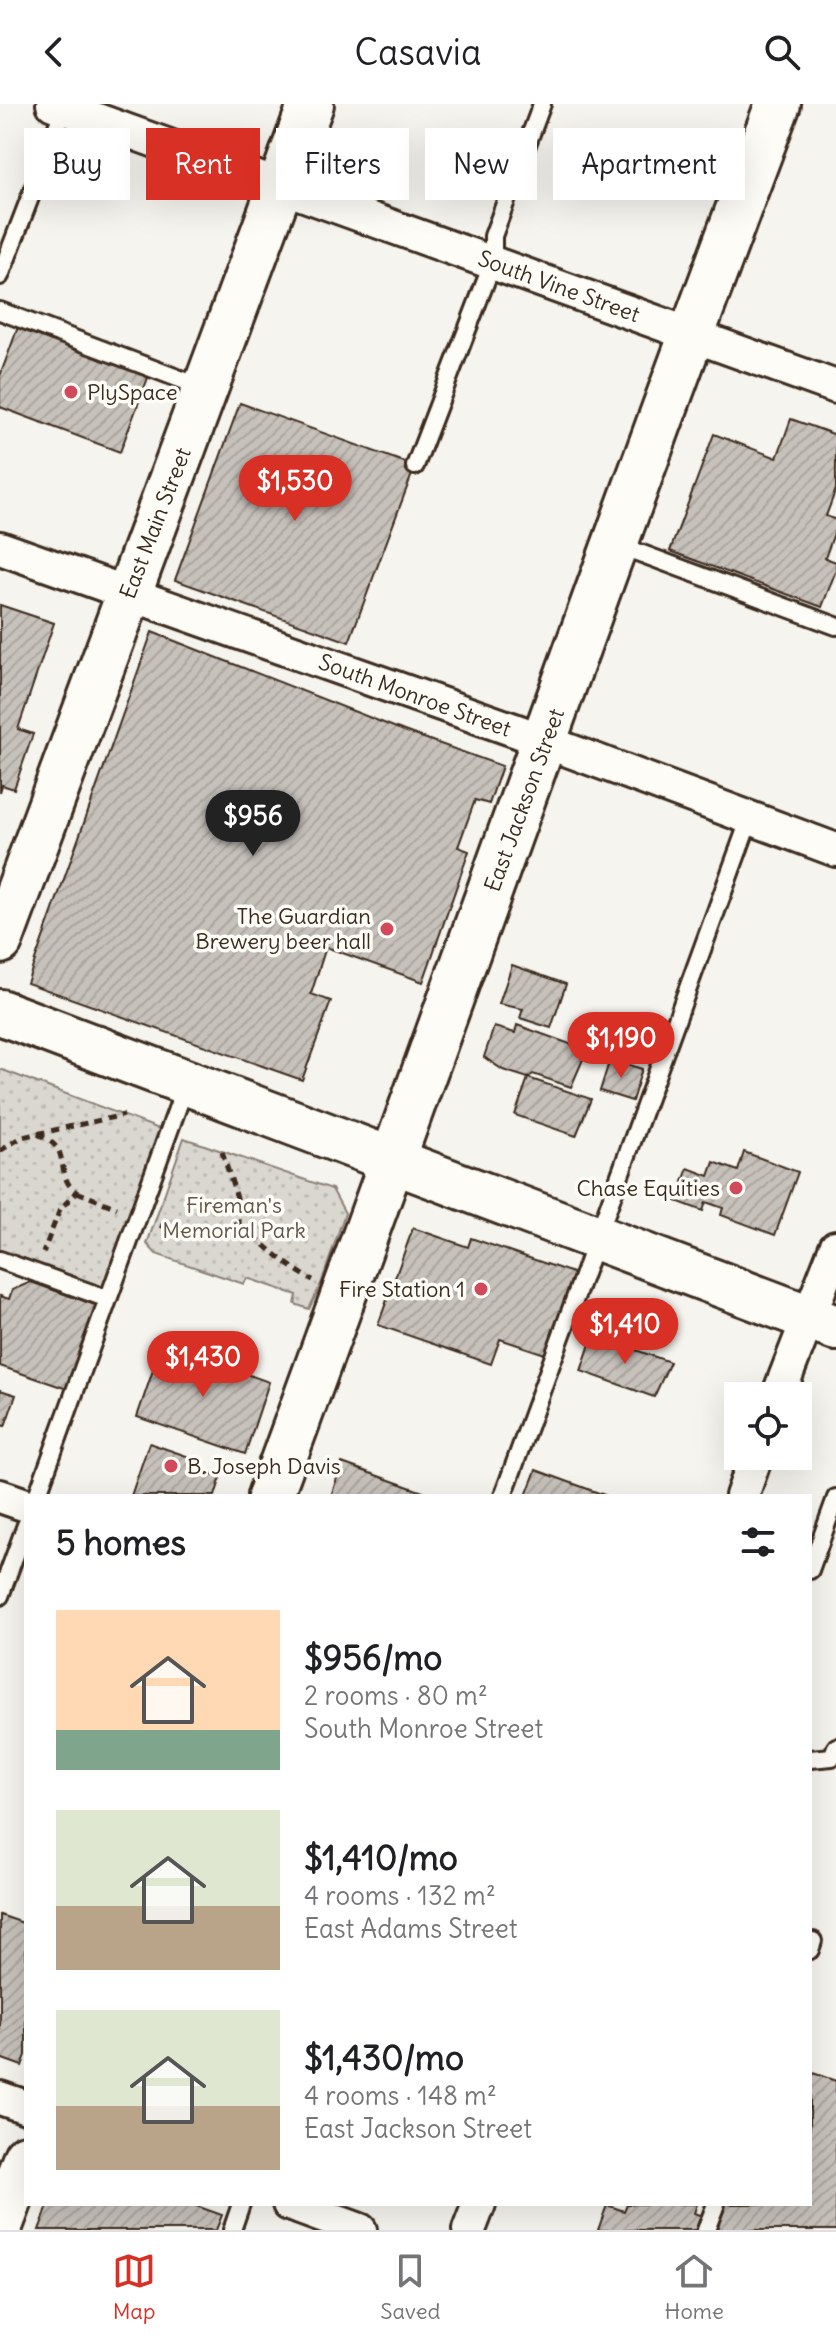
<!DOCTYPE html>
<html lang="en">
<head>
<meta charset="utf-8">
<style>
	body { margin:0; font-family:Delius,sans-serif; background:#f2f2f2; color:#202124; height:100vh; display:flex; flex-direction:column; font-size:30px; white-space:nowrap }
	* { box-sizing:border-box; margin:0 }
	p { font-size:26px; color:#757577 }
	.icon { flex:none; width:44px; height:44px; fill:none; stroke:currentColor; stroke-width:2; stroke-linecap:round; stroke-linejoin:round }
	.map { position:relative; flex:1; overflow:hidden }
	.drawer { position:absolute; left:24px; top:1390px; width:788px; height:712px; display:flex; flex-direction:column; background:#fff; border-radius:0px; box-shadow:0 8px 32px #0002 }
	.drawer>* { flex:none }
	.guide { position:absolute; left:24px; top:24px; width:788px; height:72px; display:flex; gap:16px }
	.tools { position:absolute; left:724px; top:1278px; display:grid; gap:16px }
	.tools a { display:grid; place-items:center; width:88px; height:88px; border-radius:0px; background:#fff; box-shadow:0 8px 32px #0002; font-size:40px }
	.price { position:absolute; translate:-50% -68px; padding:0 18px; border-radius:28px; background:#d93025; color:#fff; font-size:26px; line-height:52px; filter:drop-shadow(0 2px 4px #0008) }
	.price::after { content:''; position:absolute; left:50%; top:48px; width:24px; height:18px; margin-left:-12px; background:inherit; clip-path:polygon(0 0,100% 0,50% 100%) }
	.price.active { background:#222; color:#fff }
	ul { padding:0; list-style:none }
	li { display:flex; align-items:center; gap:24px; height:200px; padding:0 32px }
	li span { display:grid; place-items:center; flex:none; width:224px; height:160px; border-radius:0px; color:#555 }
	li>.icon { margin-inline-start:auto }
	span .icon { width:96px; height:96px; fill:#fffc; stroke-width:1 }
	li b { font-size:34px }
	h2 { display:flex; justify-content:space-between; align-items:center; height:96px; padding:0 32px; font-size:34px }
	.tag { padding:0 28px; border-radius:0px; background:#fff; box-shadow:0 8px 32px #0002; font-size:28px; line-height:72px }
	.tag.active { background:#d93025; color:#fff }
	header { display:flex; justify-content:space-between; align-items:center; height:104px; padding:0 32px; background:#fff; font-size:36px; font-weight:600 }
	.tab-bar { display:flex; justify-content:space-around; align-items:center; height:112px; border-top:2px solid #e0e0e0; background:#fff; font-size:22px; color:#757577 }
	.tab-bar a { display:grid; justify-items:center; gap:4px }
	.tab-bar .active { color:#d93025 }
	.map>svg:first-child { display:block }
	.park { fill:url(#park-dots); stroke:#8a8077; stroke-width:2 }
	.building { fill:url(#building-hatch); stroke:#3b2a1e; stroke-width:2 }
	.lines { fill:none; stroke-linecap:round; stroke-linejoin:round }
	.service-casing { stroke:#3b2a1e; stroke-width:22 }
	.minor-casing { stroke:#3b2a1e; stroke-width:38 }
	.secondary-casing { stroke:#3b2a1e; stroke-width:50 }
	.path { stroke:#3b2a1e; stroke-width:5; stroke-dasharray:8 6; stroke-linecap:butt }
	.service { stroke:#fdfcf7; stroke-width:16 }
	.minor { stroke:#fdfcf7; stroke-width:32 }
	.secondary { stroke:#fdfcf7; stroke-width:44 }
	.poi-dot { fill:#d1495b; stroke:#fdfcf7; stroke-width:3 }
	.labels { text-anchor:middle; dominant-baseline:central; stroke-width:7; stroke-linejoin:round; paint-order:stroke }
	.street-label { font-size:22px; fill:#3b2a1e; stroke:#fdfcf7 }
	.poi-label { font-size:22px; fill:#3b2a1e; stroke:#fdfcf7; text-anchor:end }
	.park-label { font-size:22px; fill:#63554a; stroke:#fdfcf7 }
</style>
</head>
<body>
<header><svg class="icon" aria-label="back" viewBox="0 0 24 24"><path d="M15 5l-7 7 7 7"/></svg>Casavia<svg class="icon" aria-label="search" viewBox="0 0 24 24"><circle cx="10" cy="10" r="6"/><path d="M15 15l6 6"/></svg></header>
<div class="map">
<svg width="836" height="2126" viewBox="0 0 836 2126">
	<defs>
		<pattern id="park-dots" width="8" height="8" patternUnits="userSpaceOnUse" patternTransform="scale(2)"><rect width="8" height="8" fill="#dad6d0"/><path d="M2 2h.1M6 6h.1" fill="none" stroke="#bcb8b2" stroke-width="1.8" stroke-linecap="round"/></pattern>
		<pattern id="building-hatch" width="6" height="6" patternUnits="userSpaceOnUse" patternTransform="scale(2)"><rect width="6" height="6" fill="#c7c1bb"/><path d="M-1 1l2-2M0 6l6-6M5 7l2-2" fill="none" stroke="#aca6a0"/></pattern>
	</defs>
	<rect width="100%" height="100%" fill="#f5f4ee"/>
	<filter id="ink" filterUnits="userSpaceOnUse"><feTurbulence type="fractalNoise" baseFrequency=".0125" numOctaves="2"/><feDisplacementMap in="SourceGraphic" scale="16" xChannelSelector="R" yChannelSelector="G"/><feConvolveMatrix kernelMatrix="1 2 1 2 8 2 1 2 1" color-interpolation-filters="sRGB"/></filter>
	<g filter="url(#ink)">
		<g class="park">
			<polygon points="0,965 162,1026 104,1184 0,1148"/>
			<polygon points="184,1034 332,1085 345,1109 321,1180 309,1205 295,1200 297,1191 247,1174 244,1180 156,1150 147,1140"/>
		</g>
		<g class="building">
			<polygon points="18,223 149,271 120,348 0,303 0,272"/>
			<polygon points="240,299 415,362 349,538 175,476"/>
			<polygon points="791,315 836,331 836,385 826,412 836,416 836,424 825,454 836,458 836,466 822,503 670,447 714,330 777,354"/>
			<polygon points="0,501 54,519 18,625 33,630 14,685 2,681 0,688"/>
			<polygon points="152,528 404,627 502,662 489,700 475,696 458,743 469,747 423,878 326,843 311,890 331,897 302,976 27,879"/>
			<polygon points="512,861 566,880 551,924 520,914 523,905 499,900"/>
			<polygon points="517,921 587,946 571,983 533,970 528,974 503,966 484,953 494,923 515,929"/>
			<polygon points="610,955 642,965 632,997 600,987"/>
			<polygon points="528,974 591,995 576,1032 515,1011"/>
			<polygon points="744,1048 798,1068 775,1131 721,1111 723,1104 706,1098 703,1107 676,1097 688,1064 709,1072 714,1058 738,1067"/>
			<polygon points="413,1124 468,1143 471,1134 576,1170 548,1251 500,1235 491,1260 378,1221"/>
			<polygon points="31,1178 101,1203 73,1287 0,1262 0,1192 9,1195 12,1186"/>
			<polygon points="593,1231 670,1258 654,1293 581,1267"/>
			<polygon points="162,1240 269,1278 245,1350 137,1313"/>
			<polygon points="0,1286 16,1291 5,1322 0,1321"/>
			<polygon points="149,1339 204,1358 201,1366 221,1373 215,1392 131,1392"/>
			<polygon points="342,1359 434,1392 331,1392"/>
			<polygon points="536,1366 607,1392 526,1392"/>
			<polygon points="0,1811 26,1820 26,1951 22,1962 0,1954"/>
			<polygon points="810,1968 836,1977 836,2126 715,2126 724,2100 810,2100"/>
			<polygon points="49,2100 191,2100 222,2111 216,2126 39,2126"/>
			<polygon points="627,2100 697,2100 694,2109 702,2112 697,2126 598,2126 607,2101 624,2107"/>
		</g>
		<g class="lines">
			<g class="service-casing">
				<g id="service">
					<polyline points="0,172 65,2"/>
					<polyline points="0,207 204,284"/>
					<polyline points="415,362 493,158 493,132 542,0"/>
					<polyline points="618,443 637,448 836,522"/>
					<polyline points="0,1156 108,1195"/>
					<polyline points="37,1392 186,980"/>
					<polyline points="503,1392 750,714"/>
					<polyline points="810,1466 836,1394"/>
					<polyline points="0,1492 26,1421"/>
					<polyline points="810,1655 832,1653 836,1643"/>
					<polyline points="810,1846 813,1837"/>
					<polyline points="232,2126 241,2100"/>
					<polyline points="706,2126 716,2100"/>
				</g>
			</g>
			<g class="minor-casing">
				<g id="minor">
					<polyline points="53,0 836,283"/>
					<polyline points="0,444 517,627 836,746"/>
					<polyline points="778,1292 836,1143"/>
					<polyline points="0,1392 26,1401"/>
					<polyline points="742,1392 756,1352"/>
					<polyline points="0,1994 26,2003"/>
					<polyline points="289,2100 360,2126"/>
					<polyline points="469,2126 479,2100"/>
				</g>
			</g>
			<g class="secondary-casing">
				<g id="secondary">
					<polyline points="0,837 311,0"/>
					<polyline points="0,908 836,1224"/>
					<path d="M 270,1392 C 441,929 603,462 778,0"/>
					<polyline points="0,2122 26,2053"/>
				</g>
			</g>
			<g class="path">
				<path d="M 38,1030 C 45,1034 55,1039 59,1047 C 65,1063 61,1078 77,1088 L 60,1105 L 43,1149"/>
				<polyline points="0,1047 22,1033 124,1011"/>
				<polyline points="222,1048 239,1100 239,1124"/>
				<polyline points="77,1088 117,1104"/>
				<path d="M 160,1121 C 196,1135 210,1126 245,1124 C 268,1143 287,1163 313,1176"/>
			</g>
			<use href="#service" class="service"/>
			<use href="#minor" class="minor"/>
			<use href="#secondary" class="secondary"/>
		</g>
	</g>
	<g class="poi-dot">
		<circle cx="71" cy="288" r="8"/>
		<circle cx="387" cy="825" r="8"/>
		<circle cx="736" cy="1084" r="8"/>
		<circle cx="481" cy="1185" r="8"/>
		<circle cx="171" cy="1362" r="8"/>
	</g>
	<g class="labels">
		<g class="street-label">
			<text transform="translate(559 182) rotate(20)">South Vine Street</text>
			<text transform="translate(155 419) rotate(-69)">East Main Street</text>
			<text transform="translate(415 591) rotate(20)">South Monroe Street</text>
			<text transform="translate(524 696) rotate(-70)">East Jackson Street</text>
		</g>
		<g class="poi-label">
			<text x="87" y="288" text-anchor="start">PlySpace</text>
			<text x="371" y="812">The Guardian<tspan x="371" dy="25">Brewery beer hall</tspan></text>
			<text x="720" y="1084">Chase Equities</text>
			<text x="465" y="1185">Fire Station 1</text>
			<text x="187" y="1362" text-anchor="start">B. Joseph Davis</text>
		</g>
		<g class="park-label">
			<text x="234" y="1101">Fireman's<tspan x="234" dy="25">Memorial Park</tspan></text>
		</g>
	</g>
</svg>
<div class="tools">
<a><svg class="icon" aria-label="locate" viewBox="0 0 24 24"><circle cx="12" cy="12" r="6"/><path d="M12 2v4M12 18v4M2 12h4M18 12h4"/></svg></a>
</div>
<b class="price" style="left:295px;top:419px">$1,530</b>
<b class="price active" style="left:253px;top:754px">$956</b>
<b class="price" style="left:621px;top:976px">$1,190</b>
<b class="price" style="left:625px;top:1262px">$1,410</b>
<b class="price" style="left:203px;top:1295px">$1,430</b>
<div class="guide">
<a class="tag">Buy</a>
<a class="tag active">Rent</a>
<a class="tag">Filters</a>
<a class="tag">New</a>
<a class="tag">Apartment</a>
</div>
<section class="drawer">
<h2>5 homes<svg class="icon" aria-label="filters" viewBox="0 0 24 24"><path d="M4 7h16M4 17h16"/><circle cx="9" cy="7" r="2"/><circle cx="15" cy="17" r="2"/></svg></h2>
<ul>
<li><span style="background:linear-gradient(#ffd9b3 75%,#7fa58c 0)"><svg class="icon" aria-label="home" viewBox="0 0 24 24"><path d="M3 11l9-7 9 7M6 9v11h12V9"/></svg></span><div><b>$956/mo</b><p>2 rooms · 80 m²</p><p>South Monroe Street</p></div></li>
<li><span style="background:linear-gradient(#dfe7d0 60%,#b9a48a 0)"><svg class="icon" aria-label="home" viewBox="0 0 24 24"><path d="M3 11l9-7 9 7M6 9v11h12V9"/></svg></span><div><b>$1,410/mo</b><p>4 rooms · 132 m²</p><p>East Adams Street</p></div></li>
<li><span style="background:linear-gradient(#dfe7d0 60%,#b9a48a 0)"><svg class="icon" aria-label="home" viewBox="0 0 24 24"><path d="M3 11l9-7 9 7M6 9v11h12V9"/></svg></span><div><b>$1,430/mo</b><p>4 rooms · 148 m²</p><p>East Jackson Street</p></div></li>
</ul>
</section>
</div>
<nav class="tab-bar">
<a class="active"><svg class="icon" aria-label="map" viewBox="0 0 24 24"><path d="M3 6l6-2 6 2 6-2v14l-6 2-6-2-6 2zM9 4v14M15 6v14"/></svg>Map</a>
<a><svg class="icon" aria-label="saved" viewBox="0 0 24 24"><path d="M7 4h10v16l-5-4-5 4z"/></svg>Saved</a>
<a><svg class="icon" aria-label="home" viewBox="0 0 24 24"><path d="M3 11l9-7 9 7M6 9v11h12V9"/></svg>Home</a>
</nav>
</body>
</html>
